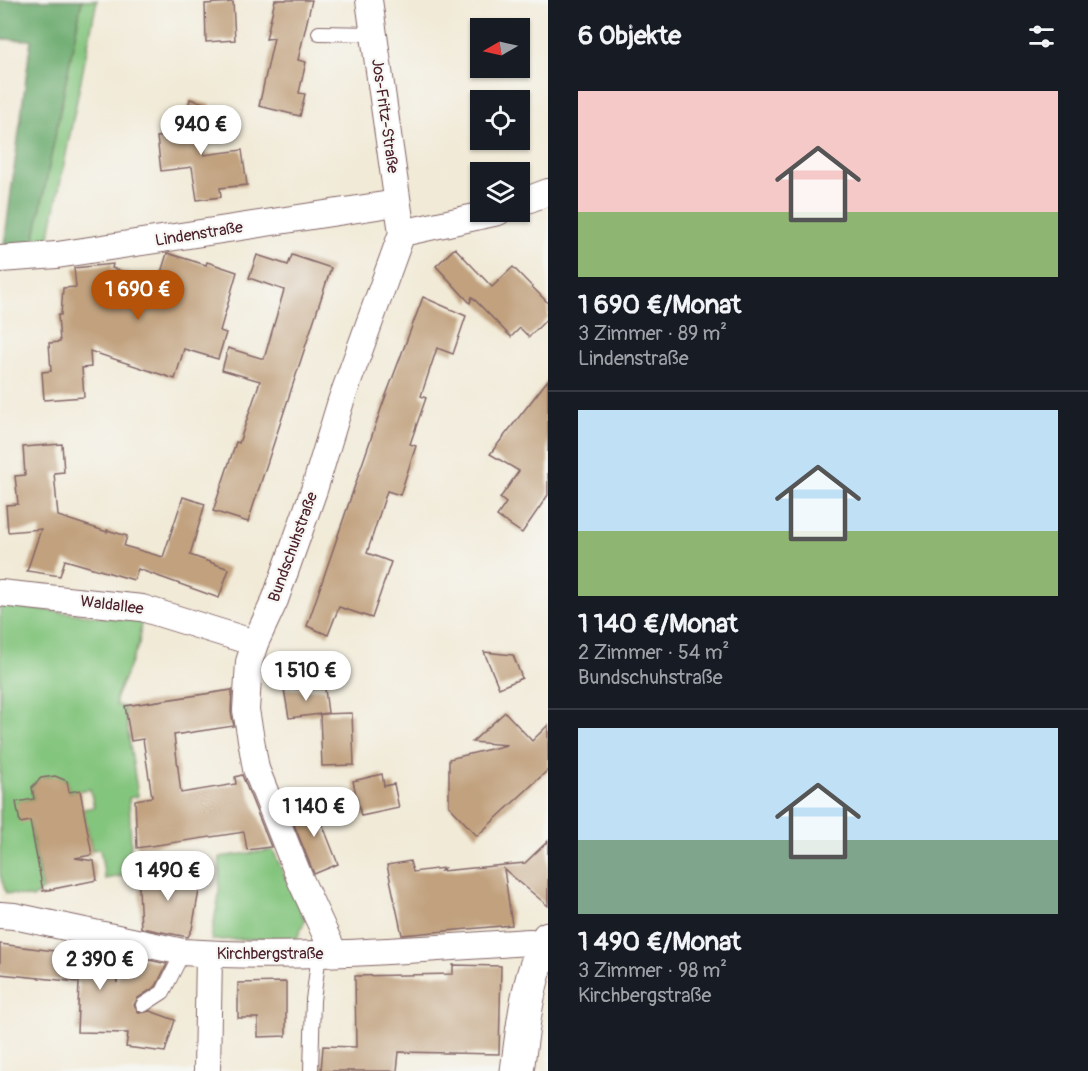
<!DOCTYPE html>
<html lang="de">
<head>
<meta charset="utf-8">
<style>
	body { margin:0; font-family:Pangolin,sans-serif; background:#20242c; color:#f1f3f6; height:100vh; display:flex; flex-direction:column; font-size:22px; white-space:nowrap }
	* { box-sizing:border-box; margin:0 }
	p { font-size:20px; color:#9ea1a6 }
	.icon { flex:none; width:33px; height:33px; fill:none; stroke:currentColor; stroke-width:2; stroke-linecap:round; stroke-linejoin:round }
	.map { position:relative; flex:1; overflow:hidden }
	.panel { display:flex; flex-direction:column; background:#171b24; width:540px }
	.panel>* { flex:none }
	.needle { width:39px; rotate:261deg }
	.buttons { position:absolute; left:470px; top:18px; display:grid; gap:12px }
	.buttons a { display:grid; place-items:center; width:60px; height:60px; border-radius:0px; background:#171b24; box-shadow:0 2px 4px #0004; font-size:30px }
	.price { position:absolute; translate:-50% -51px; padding:0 14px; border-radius:21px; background:#fff; color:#222; font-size:20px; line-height:39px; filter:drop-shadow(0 2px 3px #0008) }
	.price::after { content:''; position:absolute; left:50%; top:36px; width:18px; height:14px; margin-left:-9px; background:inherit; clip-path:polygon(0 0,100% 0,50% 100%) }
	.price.on { background:#b45309; color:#fff }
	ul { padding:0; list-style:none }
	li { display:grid; align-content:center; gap:12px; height:318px; padding:0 30px }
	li+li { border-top:2px solid #363941 }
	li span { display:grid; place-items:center; height:186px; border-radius:0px; color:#555 }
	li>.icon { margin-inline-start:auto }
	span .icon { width:108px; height:108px; fill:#fffc; stroke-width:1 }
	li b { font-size:26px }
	h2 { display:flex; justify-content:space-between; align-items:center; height:72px; padding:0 30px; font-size:26px }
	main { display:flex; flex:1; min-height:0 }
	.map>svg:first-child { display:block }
	.green { fill:#84c57e; stroke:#677254; stroke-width:1.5 }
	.forest { fill:#6baa6d; stroke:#5a644c; stroke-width:1.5 }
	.building { fill:#c1a17e }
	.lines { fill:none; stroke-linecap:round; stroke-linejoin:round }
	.lane-casing { stroke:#846667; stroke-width:16 }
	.street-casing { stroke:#846667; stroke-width:28 }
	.secondary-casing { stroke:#846667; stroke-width:35 }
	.lane { stroke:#fff; stroke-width:14 }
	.street { stroke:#fff; stroke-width:26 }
	.secondary { stroke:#fff; stroke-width:33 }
	.labels { text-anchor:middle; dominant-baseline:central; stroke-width:4.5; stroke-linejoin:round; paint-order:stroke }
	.street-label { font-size:16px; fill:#4a1f2b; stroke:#f6f6f2 }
</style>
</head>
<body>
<main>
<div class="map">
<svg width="548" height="1071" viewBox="0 0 548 1071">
	<rect width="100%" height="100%" fill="#f6f6f2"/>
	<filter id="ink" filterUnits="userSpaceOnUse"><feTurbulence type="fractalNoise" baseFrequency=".0167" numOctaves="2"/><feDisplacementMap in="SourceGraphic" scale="12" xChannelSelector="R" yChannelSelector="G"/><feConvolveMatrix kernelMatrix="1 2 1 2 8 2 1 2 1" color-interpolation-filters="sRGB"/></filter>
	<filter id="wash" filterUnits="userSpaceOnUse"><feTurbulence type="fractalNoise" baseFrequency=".008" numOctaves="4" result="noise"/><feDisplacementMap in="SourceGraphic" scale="24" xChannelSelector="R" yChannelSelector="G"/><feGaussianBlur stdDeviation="1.35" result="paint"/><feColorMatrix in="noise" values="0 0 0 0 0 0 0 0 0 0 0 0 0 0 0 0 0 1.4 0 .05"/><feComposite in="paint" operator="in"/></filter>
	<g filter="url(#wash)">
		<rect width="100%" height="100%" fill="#f1ead7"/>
		<g class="green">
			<polygon points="82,0 97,0 49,239 34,242"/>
			<path d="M 0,605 L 141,621 L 139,644 L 116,697 L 116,705 L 124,707 L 138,796 L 129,798 L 131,844 L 126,875 L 105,879 L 100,849 L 92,850 L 83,809 L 94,807 L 90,789 L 69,792 L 67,781 C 51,775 45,774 32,786 L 34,799 L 17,802 L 30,821 L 42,890 L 33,898 L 6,893 L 0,875 Z"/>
			<polygon points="273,850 305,921 297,938 211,940 219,895 220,857"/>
		</g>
		<polygon class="forest" points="0,0 82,0 34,242 4,246 31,40 0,39"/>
		<g id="blocks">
			<g class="building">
				<polygon points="275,0 312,0 298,60 306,62 299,93 305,94 300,116 259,106 274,38 266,39"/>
				<polygon points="233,2 235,40 206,42 205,4"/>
				<polygon points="190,99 211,105 204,155 242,150 247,185 220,188 221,197 197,200 192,167 161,171 157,137 182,134"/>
				<polygon points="455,248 492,287 513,267 548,303 548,318 529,337 520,328 511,337 472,297 470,303 436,266"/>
				<polygon points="167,253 206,265 207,262 237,272 220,331 226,333 218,359 184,349 175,379 90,351 91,367 82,368 84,397 44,400 42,372 51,371 49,343 60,342 58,315 61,315 63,288 76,287 74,268 113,264 112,268 158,283"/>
				<polygon points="257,255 288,265 292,255 331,268 248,522 213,511 236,442 239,443 260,381 222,370 228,348 264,359 284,290 249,278"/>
				<polygon points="423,297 466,316 453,354 437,348 421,396 426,398 410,444 416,446 400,495 387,491 367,553 391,562 372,618 339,607 328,635 307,626 382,406"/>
				<polygon points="548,380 548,495 522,533 497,516 506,503 500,498 519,471 490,454"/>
				<polygon points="62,444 64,472 54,473 58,516 107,532 107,530 127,536 124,546 163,557 183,497 205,504 190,555 229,569 219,598 138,569 134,580 65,560 60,576 27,571 41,529 8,532 6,505 18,504 15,476 25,475 23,447"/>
				<polygon points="484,652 513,655 522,678 499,688"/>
				<polygon points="284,689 325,689 328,713 289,718"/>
				<polygon points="232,690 231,712 234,726 174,735 181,793 236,784 235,777 242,775 271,847 247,850 244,832 137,848 135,800 152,797 143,739 131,741 125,706"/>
				<polygon points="505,712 532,741 548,725 548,770 477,836 449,806 449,759 507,745 472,742"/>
				<polygon points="352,713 354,765 322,766 320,714"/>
				<polygon points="382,774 384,786 394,784 399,808 361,816 353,781"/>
				<polygon points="55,776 67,781 69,792 80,790 92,855 75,858 94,861 97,880 43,891 30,821 20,823 16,802 34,799 32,787 41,778"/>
				<polygon points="314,803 338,864 314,874 289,812"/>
				<polygon points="548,841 548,906 504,869 512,925 402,935 387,865 410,861 413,872 444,868 441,871 525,863"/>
				<polygon points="138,869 201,880 192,929 188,937 141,928"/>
				<polygon points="0,944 93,956 94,951 112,954 117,983 121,959 136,957 167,964 156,986 138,998 134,1005 139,1013 150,1011 175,1020 165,1052 126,1047 128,1033 77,1032 79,982 0,974"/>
				<polygon points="453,965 501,966 499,1054 399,1052 397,1071 321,1071 323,1046 356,1047 355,976 453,974"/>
				<polygon points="286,982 286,1036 258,1037 258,1018 238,1018 238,983"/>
			</g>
		</g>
	</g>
	<g filter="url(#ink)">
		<use href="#blocks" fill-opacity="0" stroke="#846667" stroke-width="1.5"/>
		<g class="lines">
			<g class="lane-casing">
				<g id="lane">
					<polyline points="319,33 374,34"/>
					<polyline points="143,1005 163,992 183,952"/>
					<polyline points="311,1071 313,1000 319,954"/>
				</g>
			</g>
			<g class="street-casing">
				<g id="street">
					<polyline points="519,203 548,192"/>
					<polyline points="402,233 498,212"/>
					<polyline points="0,259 57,255 397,203"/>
					<polyline points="0,593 142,608 255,643"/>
					<path d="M 0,915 L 14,916 L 183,952 C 299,960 416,949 531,942 L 542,948"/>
					<polyline points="334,953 300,879 256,769 246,710 249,662 255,643 275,600 314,490 341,401 402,233 369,0"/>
					<polyline points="207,1071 209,954"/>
				</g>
			</g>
			<g class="secondary-casing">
				<path id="secondary" d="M 517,1071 C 523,1028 527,976 548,938"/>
			</g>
			<use href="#lane" class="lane"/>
			<use href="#street" class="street"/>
			<use href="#secondary" class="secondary"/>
		</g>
	</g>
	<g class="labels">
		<g class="street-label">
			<text transform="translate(385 116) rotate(82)">Jos-Fritz-Straße</text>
			<text transform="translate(199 234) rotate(-9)">Lindenstraße</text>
			<text transform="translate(293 547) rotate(-70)">Bundschuhstraße</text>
			<text transform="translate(112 605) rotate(7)">Waldallee</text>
			<text x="270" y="954">Kirchbergstraße</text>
		</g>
	</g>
</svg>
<div class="buttons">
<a><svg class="needle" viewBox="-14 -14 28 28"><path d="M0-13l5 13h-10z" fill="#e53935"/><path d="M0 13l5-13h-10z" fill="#9ea1a6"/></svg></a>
<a><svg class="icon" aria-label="locate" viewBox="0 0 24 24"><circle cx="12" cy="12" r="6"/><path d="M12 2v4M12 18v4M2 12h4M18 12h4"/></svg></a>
<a><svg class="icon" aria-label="layers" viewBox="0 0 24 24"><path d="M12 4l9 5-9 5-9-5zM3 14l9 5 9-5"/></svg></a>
</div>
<b class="price" style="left:201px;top:156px">940 €</b>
<b class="price on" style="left:138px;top:321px">1 690 €</b>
<b class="price" style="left:306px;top:702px">1 510 €</b>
<b class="price" style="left:314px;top:838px">1 140 €</b>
<b class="price" style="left:168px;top:902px">1 490 €</b>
<b class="price" style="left:100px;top:991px">2 390 €</b>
</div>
<section class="panel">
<h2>6 Objekte<svg class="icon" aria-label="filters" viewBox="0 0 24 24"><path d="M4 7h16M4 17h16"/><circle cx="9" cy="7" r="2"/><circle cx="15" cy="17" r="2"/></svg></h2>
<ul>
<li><span style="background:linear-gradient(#f6c9c9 65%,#8fb573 0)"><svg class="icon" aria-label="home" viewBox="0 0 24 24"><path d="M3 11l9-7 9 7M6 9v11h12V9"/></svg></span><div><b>1 690 €/Monat</b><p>3 Zimmer · 89 m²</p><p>Lindenstraße</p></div></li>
<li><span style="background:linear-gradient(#bfe0f5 65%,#8fb573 0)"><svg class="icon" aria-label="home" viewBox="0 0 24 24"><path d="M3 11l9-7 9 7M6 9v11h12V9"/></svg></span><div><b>1 140 €/Monat</b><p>2 Zimmer · 54 m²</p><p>Bundschuhstraße</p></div></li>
<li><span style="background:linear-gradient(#bfe0f5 60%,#7fa58c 0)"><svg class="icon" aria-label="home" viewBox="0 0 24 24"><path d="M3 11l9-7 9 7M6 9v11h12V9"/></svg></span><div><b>1 490 €/Monat</b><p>3 Zimmer · 98 m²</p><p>Kirchbergstraße</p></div></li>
</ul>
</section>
</main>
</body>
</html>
